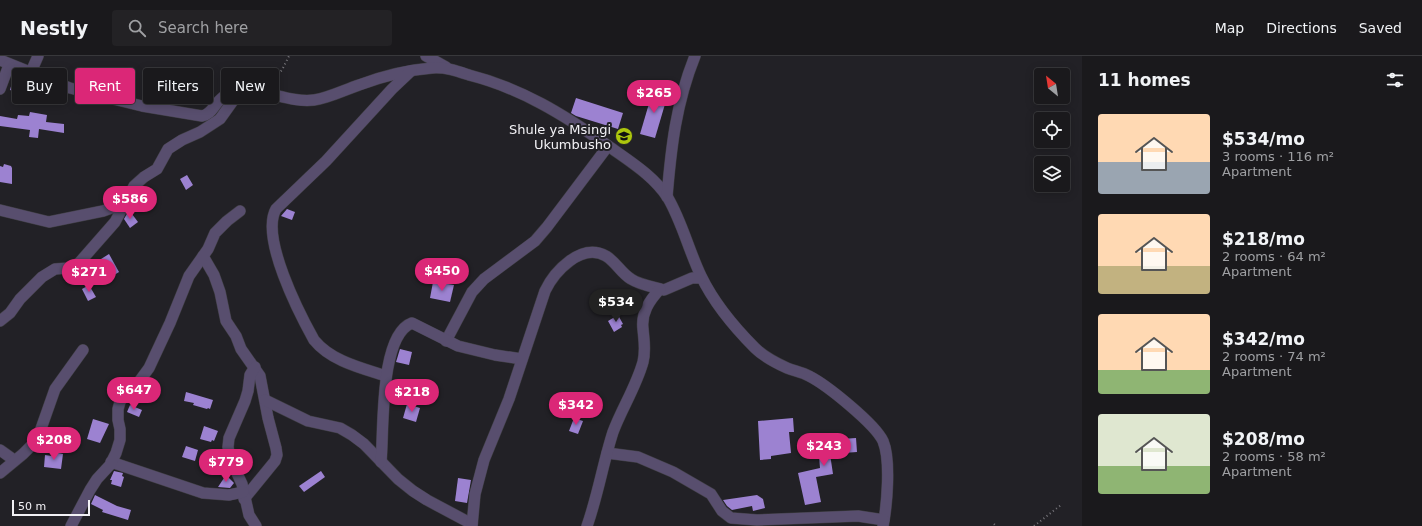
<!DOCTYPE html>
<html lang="en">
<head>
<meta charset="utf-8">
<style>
	body { margin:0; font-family:"DejaVu Sans",sans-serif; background:#232225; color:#f1f3f6; height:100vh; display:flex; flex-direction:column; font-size:15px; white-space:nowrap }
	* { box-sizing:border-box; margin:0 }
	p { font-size:13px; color:#9fa0a3 }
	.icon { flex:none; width:22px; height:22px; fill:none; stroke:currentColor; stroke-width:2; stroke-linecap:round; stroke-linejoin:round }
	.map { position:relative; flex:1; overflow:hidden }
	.sheet { display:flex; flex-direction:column; background:#1a191c; width:340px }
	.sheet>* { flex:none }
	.hud { position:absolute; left:12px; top:12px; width:380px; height:36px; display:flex; gap:8px }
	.needle { width:26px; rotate:330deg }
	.fabs { position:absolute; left:1034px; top:12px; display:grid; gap:8px }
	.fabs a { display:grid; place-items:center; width:36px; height:36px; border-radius:4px; background:#1a191c; box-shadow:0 2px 10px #0003,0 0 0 1px #38383b; font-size:20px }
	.scale { position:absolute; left:12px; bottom:10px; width:78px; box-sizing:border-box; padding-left:4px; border:2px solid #f2f1f5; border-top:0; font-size:11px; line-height:14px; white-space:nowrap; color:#f2f1f5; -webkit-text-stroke:3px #222126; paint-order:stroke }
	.price { position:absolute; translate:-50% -34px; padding:0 9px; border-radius:14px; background:#db2777; color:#fff; font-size:13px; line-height:26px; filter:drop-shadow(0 1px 2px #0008) }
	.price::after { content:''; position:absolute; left:50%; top:24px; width:12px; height:9px; margin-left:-6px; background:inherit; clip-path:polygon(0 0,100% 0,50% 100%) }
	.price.on { background:#222; color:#fff }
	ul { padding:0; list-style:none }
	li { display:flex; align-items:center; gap:12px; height:100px; padding:0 16px }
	li span { display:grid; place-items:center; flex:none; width:112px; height:80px; border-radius:4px; color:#555 }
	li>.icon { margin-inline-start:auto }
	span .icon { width:48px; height:48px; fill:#fffc; stroke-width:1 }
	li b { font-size:17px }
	h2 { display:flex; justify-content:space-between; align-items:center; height:48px; padding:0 16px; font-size:17px }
	.tag { padding:0 14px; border-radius:4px; background:#1a191c; box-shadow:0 2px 10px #0003,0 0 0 1px #38383b; font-size:14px; line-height:36px }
	.tag.on { background:#db2777; color:#fff }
	header { display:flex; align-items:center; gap:24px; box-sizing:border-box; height:56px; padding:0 20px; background:#1a191c; border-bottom:1px solid #38383b }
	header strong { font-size:19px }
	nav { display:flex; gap:22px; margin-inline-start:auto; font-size:14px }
	.search { width:280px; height:36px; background:#232225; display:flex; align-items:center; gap:10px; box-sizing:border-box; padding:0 14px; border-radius:4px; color:#9fa0a3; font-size:15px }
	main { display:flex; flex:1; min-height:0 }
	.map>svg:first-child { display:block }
	.building { fill:#9c82d1 }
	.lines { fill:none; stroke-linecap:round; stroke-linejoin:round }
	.street-casing { stroke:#3f3e43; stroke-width:12 }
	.path { stroke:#79787d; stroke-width:2; stroke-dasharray:1 3; stroke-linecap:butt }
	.street { stroke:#584e6e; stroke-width:11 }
	.labels { text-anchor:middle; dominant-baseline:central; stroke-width:4; stroke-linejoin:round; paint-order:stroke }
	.poi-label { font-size:13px; fill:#f2f1f5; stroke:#222126; text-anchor:end }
</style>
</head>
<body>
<header>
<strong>Nestly</strong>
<div class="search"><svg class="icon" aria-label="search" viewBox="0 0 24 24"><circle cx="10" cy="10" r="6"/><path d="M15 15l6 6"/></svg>Search here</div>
<nav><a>Map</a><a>Directions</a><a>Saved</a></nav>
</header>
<main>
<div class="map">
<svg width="1082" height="470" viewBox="0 0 1082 470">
	<rect width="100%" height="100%" fill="#222126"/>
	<g class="building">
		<polygon points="20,22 30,25 25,41 16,38 16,36 10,34 13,23 19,25"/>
		<polygon points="180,30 187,32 183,49 175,47"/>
		<polygon points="653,34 668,38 655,82 640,78"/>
		<polygon points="576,42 623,57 618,73 576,60 571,57"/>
		<polygon points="30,56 47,59 46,66 64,68 64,77 39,73 38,82 29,81 30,74 0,70 0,60 17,63 18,59 29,60"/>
		<polygon points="4,108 11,110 12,112 12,128 0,126 0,110 3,111"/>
		<polygon points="187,119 193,129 186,134 180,123"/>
		<polygon points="287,153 295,156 292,164 281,160"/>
		<polygon points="129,154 138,166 130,172 124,163"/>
		<polygon points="109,198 119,216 111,221 101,203"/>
		<polygon points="433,226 454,229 450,246 430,242"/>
		<polygon points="89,229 96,241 88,245 82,233"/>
		<polygon points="618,259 623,268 621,269 622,271 614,276 608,265"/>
		<polygon points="400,293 412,296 409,309 396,306"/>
		<polygon points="186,336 213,344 210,353 208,352 207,353 193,349 194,347 184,345"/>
		<polygon points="407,348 420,352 416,366 403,362"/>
		<polygon points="130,349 142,354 139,361 127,356"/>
		<polygon points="574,362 583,365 578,378 569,375"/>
		<polygon points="793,362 794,376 789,376 791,397 771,400 771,403 760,404 758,365"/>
		<polygon points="93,363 109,368 100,387 87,383"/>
		<polygon points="204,370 218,375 214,385 212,384 211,386 200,383"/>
		<polygon points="856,382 857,396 830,398 833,418 816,421 821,446 805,449 798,417 820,412 818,389 828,388 827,384"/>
		<polygon points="186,390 198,394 195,405 182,401"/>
		<polygon points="53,396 63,398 61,413 44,411 45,399 52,400"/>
		<polygon points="114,415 123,417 122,420 124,421 121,431 111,428 112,424 110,424"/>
		<polygon points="321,415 325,421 304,436 299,430"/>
		<polygon points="226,419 234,427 230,432 218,431"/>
		<polygon points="458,422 471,424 467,447 455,445"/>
		<polygon points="95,439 117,450 131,454 128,464 102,456 103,454 91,448"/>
		<polygon points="757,439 763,443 765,452 753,455 752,450 732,454 727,450 723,444"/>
	</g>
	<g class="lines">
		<g class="street-casing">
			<g id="street">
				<polyline points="426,0 446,11"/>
				<path d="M 0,4 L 70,32 L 97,39 L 142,50 L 202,60 C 216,58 214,38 239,35 C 265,32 288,47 314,44 C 329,42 344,34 359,29 C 383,20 407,14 432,12 C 446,11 457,15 469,19 C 521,32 564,59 607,89 C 629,105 653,119 668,142 C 682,166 689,195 701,220 C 714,247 734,271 755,292 C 763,300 776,307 787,312 C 794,315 802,316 809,320 C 827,329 875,368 883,385 C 891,404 887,449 883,470"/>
				<polyline points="31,16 38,0"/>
				<polyline points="0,33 9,9"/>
				<path d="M 667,141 C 671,92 676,47 695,0"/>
				<polyline points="0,154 49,166 103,155 125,147"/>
				<polyline points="203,200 214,219 220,236 226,265 236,280 241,293 260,320 268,362 276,392 277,399 275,405 244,443"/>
				<polyline points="0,265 10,257 20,243 42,221 55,213 69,212 79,207 115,166 134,130 144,121 157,113 168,93 182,84 200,76 220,63 240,35"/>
				<polyline points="446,285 472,236 484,223 535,185 547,171 608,90"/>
				<polyline points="255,311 250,319 248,335 245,345 229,382 228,391 230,402 242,428 249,459 256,470"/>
				<path d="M 386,320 C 361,312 331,305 314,284 C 299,257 260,181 276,153 L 326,105 L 392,33 L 411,15"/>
				<polyline points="265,344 308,365 340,372 352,379 364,388 398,423 413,435 427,444 472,468"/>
				<polyline points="0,394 14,404"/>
				<polyline points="607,397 638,401 673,416 711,438 722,455 731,462 757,464 858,460 884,464"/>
				<polyline points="111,406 203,437 229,439 243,436"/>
				<path d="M 381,406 C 384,376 379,279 412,267 L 458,290 L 495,299 L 522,303"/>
				<polyline points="0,417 23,398 37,384 55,333 83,294"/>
				<polyline points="71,470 90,434 97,423 110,409 116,397 120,384 120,373 118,364 118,353 120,346 126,337 138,327 149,312 170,267 189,220 208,193 215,177 227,165 240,155"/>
				<path d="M 472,470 L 475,438 L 484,404 L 509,343 L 545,235 C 554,216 581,186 606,200 C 616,206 621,217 631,223 C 640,229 654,231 664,234 L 692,222 L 701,222"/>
				<path d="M 587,470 C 598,439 603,407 613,376 C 622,352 636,331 643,306 C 646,294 644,285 643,273 C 641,257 649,245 660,233"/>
			</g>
		</g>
		<g class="path">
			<polyline points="270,27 282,14 289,0"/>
			<polyline points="994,468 996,470"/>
			<polyline points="1034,470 1061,449"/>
		</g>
		<use href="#street" class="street"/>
	</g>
	<defs>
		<g id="school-disc" transform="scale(0.9)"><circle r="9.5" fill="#adc60d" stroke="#222126"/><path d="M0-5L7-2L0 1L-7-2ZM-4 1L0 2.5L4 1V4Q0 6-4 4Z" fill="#111"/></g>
	</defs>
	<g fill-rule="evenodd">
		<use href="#school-disc" x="624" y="80"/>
	</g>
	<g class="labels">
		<g class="poi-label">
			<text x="611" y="73">Shule ya Msingi<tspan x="611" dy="15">Ukumbusho</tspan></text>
		</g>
	</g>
</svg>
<div class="fabs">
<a><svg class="needle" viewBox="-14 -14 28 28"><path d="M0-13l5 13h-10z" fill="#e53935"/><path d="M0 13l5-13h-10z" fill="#9fa0a3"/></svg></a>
<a><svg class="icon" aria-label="locate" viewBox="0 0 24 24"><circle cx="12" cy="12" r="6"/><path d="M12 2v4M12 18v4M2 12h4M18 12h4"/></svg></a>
<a><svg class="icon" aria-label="layers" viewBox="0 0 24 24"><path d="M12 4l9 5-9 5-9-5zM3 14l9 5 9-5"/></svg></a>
</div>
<div class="scale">50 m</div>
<b class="price" style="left:654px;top:58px">$265</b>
<b class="price" style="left:130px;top:164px">$586</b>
<b class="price" style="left:442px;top:236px">$450</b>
<b class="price" style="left:89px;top:237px">$271</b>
<b class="price on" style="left:616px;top:267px">$534</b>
<b class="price" style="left:134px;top:355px">$647</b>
<b class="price" style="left:412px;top:357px">$218</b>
<b class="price" style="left:576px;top:370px">$342</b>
<b class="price" style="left:54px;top:405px">$208</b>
<b class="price" style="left:824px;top:411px">$243</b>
<b class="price" style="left:226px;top:427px">$779</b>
<div class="hud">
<a class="tag">Buy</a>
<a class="tag on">Rent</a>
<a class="tag">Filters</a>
<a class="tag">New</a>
</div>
</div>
<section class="sheet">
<h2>11 homes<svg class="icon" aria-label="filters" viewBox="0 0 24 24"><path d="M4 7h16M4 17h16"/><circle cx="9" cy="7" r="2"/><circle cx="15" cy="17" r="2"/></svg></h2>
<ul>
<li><span style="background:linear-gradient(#ffd9b3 60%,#9aa5b1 0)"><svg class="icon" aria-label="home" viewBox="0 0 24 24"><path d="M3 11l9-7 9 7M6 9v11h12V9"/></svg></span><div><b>$534/mo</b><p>3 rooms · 116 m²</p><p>Apartment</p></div></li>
<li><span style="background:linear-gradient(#ffd9b3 65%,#c2b280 0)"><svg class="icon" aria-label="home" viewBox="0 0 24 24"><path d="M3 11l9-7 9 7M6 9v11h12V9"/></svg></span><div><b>$218/mo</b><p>2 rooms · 64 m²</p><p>Apartment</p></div></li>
<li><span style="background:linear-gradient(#ffd9b3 70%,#8fb573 0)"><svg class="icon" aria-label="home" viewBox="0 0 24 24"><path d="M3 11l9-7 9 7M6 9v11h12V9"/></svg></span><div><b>$342/mo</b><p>2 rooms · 74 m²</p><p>Apartment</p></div></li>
<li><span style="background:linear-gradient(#dfe7d0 65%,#8fb573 0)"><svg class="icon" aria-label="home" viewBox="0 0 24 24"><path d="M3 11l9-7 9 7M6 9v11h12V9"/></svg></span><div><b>$208/mo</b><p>2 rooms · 58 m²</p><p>Apartment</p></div></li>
</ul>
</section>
</main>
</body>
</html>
